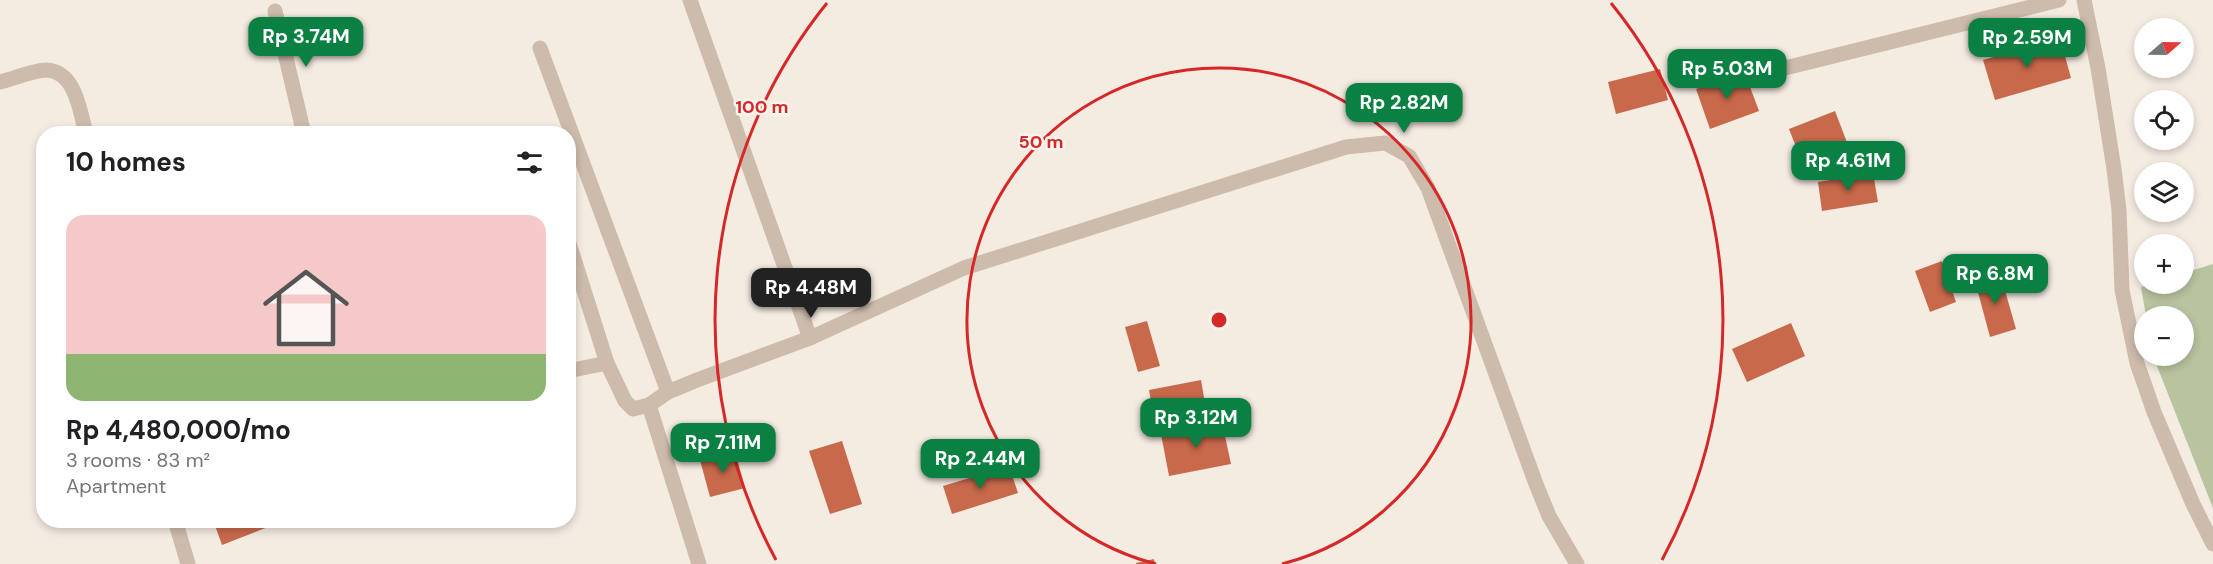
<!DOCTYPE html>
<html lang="en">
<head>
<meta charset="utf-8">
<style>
	body { margin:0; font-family:"DM Sans",sans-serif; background:#f2f2f2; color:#202124; height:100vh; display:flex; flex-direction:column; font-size:22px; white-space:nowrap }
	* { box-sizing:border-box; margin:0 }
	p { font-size:20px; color:#757577 }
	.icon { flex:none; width:33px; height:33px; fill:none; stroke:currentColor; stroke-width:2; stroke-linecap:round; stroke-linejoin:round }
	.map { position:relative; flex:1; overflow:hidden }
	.panel { position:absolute; left:36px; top:126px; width:540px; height:402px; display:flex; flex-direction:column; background:#fff; border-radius:24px; box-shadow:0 3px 9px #0003 }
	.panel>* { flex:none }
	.needle { width:39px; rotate:70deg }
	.controls { position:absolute; left:2134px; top:18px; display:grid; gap:12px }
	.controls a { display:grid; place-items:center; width:60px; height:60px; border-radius:50%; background:#fff; box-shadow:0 3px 9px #0003; font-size:30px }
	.price { position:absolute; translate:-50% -51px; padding:0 14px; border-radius:12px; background:#0b8043; color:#fff; font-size:20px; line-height:39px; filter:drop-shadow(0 2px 3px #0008) }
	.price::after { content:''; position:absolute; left:50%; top:36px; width:18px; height:14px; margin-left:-9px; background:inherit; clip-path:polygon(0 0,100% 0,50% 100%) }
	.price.active { background:#222; color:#fff }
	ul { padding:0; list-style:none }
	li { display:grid; align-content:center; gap:12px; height:318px; padding:0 30px }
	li+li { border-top:2px solid #e0e0e0 }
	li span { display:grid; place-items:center; height:186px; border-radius:18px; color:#555 }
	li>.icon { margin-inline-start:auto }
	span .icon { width:108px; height:108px; fill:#fffc; stroke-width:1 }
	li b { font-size:26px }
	h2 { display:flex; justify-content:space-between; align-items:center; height:72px; padding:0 30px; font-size:26px }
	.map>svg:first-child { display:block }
	.green { fill:#b8c4a0 }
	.building { fill:#c8694b }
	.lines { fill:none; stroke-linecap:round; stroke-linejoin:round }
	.street { stroke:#cdbbac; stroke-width:15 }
	.ring { fill:none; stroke:#d62828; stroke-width:3 }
	.centre { fill:#d62828; stroke:#fbf5ee; stroke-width:3 }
	.ring-label { font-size:18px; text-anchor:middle; font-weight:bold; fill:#d62828; stroke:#fbf5ee; stroke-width:5; stroke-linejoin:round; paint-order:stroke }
</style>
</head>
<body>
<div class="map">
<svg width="2213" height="564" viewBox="0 0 2213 564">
	<rect width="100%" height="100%" fill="#f4ebe1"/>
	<polygon class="green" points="2213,264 2213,508 2153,356 2184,356 2184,316 2146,316 2141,287 2151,284 2184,284 2184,273"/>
	<g class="building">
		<polygon points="2060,38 2071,78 1995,100 1983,60"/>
		<polygon points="1660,69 1668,100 1616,114 1608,82"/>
		<polygon points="1744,71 1759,111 1710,129 1696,89"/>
		<polygon points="1835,111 1848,145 1802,162 1789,129"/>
		<polygon points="1873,173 1878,202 1822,211 1818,182"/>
		<polygon points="1942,261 1956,302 1930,312 1915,271"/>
		<polygon points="2000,273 2016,329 1990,337 1975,281"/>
		<polygon points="1147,321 1160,366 1138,372 1125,327"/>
		<polygon points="1791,323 1805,356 1747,382 1732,349"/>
		<polygon points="1201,380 1207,415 1155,424 1149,390"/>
		<polygon points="1222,422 1231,464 1169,476 1161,434"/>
		<polygon points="842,441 862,504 830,514 809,451"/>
		<polygon points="735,451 745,488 710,497 700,460"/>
		<polygon points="1009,466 1018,493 952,514 943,486"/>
		<polygon points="213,520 271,520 273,525 222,545"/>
		<polygon points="1154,559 1155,564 1136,564 1136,563"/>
	</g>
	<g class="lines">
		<g class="street">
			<polyline points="690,0 810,338"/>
			<polyline points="2084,0 2098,68 2114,169 2119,210 2122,290 2137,363 2154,412 2193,504 2213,544"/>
			<polyline points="275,11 304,134"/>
			<polyline points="540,48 668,392"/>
			<polyline points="1769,72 2059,0"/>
			<path d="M 0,82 C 13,79 34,70 46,70 C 76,71 80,112 86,134"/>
			<polyline points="568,240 607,363 625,401 633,409 649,405 668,392 697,380 810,338 964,268 1346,147 1385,143 1409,156 1428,188 1536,484 1549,516 1577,564"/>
			<polyline points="568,371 607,363"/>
			<polyline points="649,405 699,564"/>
			<polyline points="175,520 188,564"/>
		</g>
	</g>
	<g class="ring">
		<path d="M1156 564A252 252 0 1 1 1282 564"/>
		<path d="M776 560A504 504 0 0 1 827 3M1611 3A504 504 0 0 1 1662 560"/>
	</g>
	<circle cx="1219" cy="320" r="9" class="centre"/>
	<g class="ring-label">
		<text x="762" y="113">100 m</text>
		<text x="1041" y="148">50 m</text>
	</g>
</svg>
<div class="controls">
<a><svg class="needle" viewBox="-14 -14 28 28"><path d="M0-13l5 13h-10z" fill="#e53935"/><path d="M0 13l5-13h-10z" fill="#757577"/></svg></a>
<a><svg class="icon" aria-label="locate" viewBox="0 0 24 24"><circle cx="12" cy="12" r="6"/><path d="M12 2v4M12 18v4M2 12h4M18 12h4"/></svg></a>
<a><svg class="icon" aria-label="layers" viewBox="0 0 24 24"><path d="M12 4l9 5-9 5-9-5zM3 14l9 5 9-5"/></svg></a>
<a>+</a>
<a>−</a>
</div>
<b class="price" style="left:306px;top:68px">Rp 3.74M</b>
<b class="price" style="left:2027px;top:69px">Rp 2.59M</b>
<b class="price" style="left:1727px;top:100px">Rp 5.03M</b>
<b class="price" style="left:1404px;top:134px">Rp 2.82M</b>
<b class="price" style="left:1848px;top:192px">Rp 4.61M</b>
<b class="price" style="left:1995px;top:305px">Rp 6.8M</b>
<b class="price active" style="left:811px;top:319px">Rp 4.48M</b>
<b class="price" style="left:1196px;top:449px">Rp 3.12M</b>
<b class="price" style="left:723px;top:474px">Rp 7.11M</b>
<b class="price" style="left:980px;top:490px">Rp 2.44M</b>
<section class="panel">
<h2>10 homes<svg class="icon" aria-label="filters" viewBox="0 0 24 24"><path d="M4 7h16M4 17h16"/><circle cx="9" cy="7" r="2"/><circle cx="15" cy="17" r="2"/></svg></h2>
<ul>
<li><span style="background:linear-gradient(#f6c9c9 75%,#8fb573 0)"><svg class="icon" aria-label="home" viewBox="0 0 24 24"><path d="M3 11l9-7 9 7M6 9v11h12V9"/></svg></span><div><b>Rp 4,480,000/mo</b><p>3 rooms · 83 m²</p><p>Apartment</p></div></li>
</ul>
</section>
</div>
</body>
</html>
